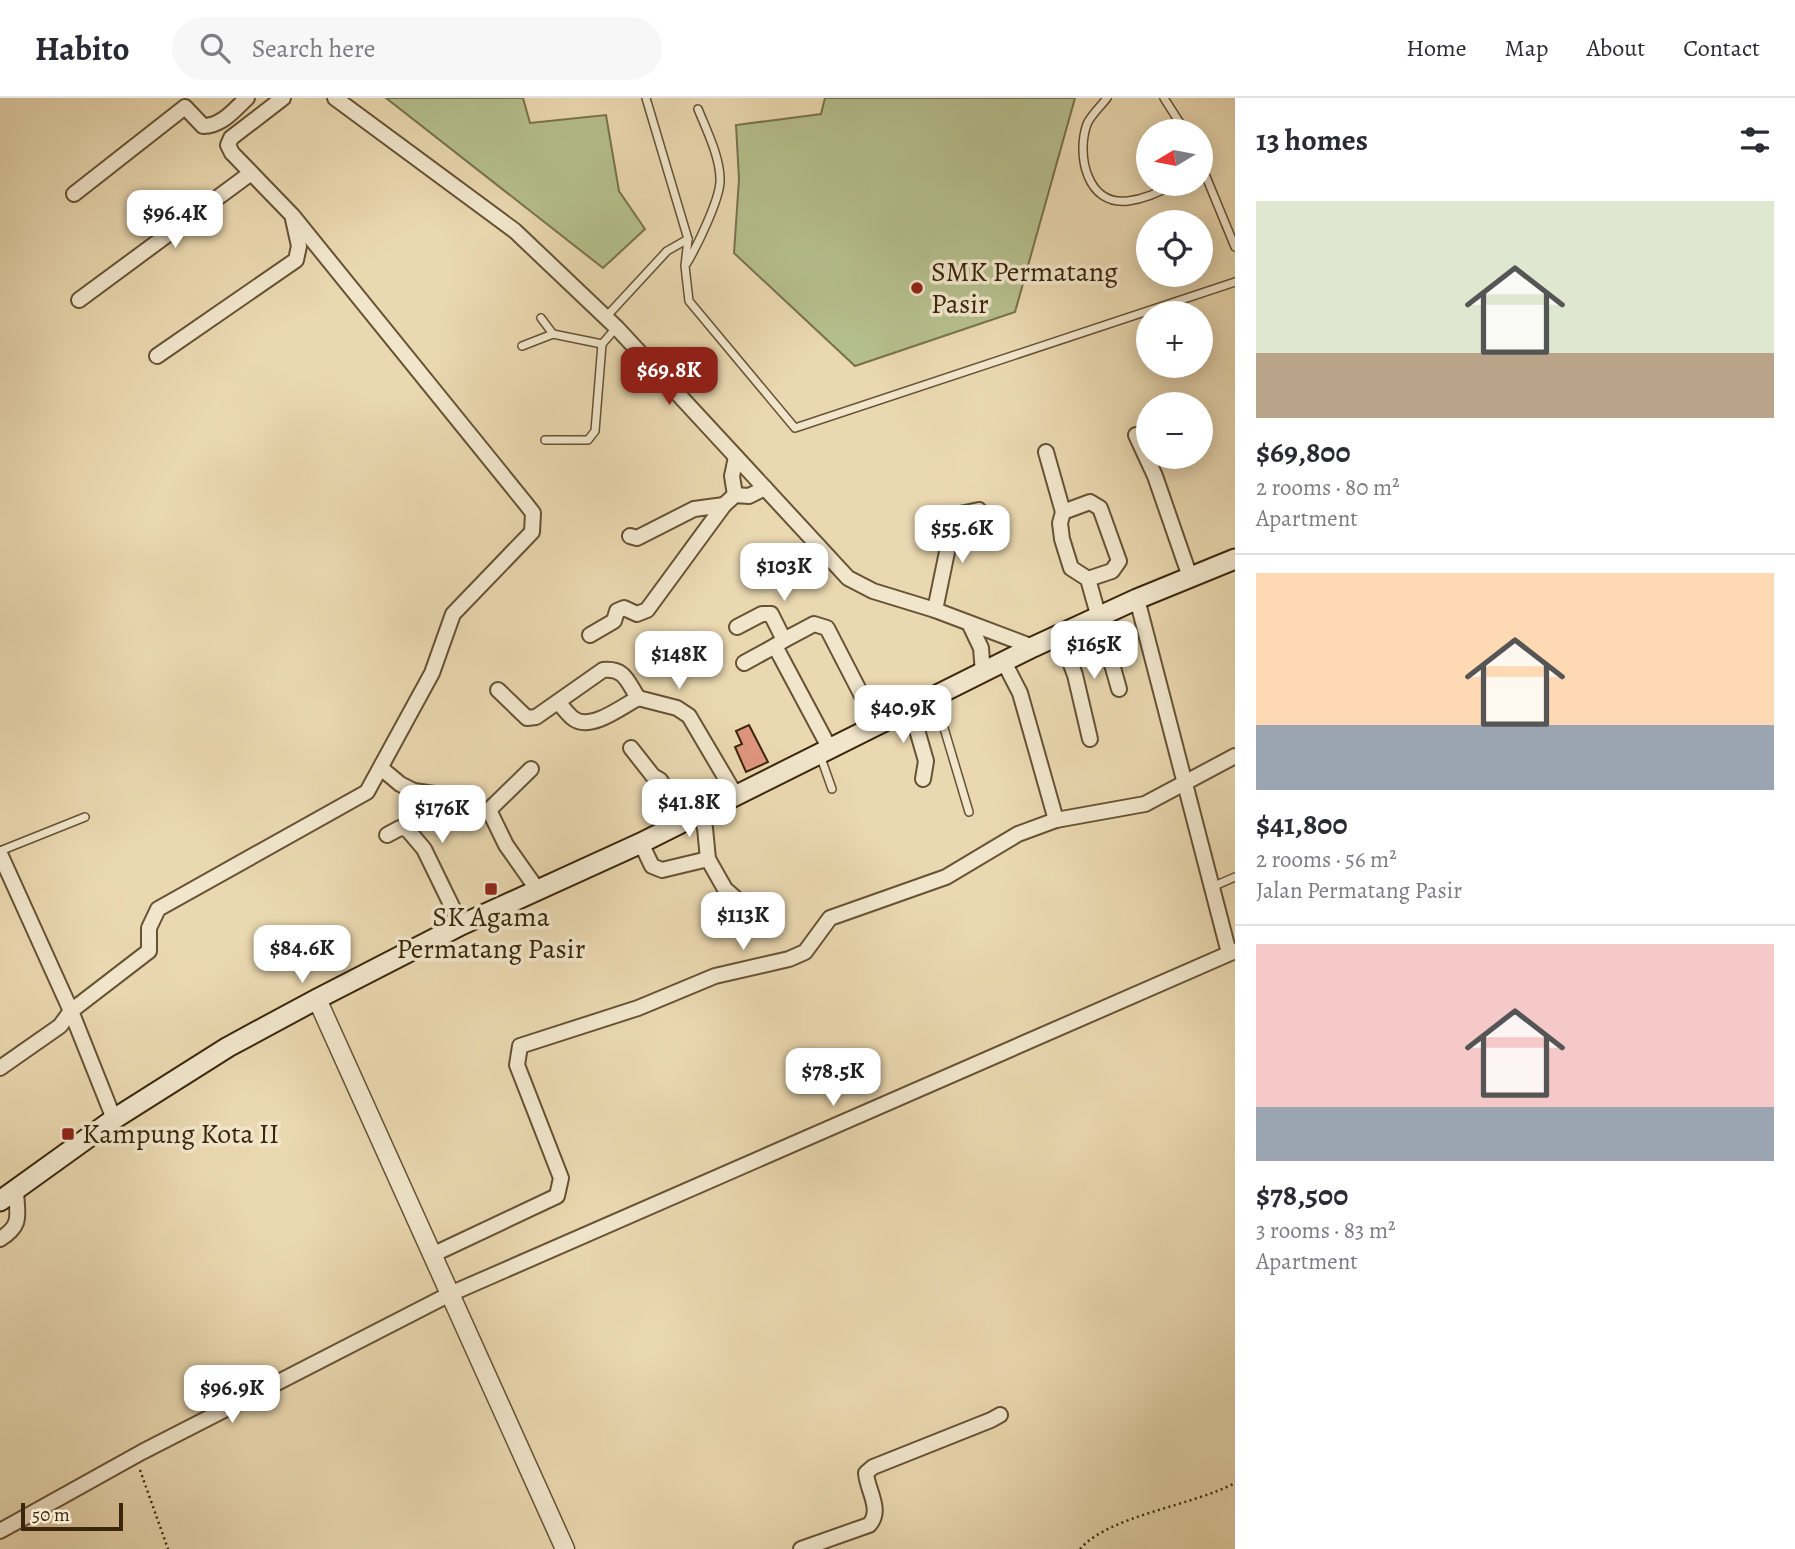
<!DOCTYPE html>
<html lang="en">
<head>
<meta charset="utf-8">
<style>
	body { margin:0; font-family:Alegreya,serif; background:#f7f7f7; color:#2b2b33; height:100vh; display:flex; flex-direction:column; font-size:26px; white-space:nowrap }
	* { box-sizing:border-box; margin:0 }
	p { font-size:23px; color:#7c7c81 }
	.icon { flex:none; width:38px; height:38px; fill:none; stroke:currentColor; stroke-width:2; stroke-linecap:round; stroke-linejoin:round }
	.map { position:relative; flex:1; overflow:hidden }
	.details { display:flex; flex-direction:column; background:#fff; width:560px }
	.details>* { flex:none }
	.needle { width:46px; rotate:260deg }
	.fabs { position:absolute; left:1136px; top:21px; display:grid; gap:14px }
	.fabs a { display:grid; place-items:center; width:77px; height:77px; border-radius:50%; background:#fff; box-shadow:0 4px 18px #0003; font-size:35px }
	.scale { position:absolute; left:21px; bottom:18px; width:102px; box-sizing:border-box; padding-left:7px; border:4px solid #3a260a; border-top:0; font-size:19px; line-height:24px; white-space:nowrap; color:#3a260a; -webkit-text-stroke:5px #f1e6cc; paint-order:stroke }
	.price { position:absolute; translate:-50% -60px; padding:0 16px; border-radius:14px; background:#fff; color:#222; font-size:23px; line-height:46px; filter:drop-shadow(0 2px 4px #0008) }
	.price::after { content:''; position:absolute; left:50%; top:42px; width:21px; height:16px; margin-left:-10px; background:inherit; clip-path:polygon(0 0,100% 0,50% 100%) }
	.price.active { background:#8f2418; color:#fff }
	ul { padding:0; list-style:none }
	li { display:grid; align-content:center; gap:14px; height:371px; padding:0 21px }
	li+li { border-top:2px solid #e1e1e2 }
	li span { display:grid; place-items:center; height:217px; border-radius:0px; color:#555 }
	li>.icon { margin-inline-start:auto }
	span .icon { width:126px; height:126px; fill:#fffc; stroke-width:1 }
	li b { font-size:30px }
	h2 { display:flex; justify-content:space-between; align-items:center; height:84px; padding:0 21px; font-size:30px }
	header { display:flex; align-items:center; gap:42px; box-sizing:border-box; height:98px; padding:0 35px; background:#fff; border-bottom:2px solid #e1e1e2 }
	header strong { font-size:33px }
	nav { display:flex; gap:38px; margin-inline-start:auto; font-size:24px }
	.search { width:490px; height:63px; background:#f7f7f7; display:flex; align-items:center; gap:18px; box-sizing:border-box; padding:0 24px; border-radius:38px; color:#7c7c81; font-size:26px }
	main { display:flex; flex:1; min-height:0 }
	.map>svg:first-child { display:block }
	.green { fill:#b5bf8d; stroke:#78724c; stroke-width:2 }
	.building { fill:#de957e; stroke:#3a260a; stroke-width:2 }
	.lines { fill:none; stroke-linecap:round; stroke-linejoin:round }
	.service-casing { stroke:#665234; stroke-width:10 }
	.minor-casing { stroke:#665234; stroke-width:18 }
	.tertiary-casing { stroke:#665234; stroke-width:21 }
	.secondary-casing { stroke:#3a260a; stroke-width:23 }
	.path { stroke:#3a260a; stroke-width:2.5; stroke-dasharray:2 3.5; stroke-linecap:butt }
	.service { stroke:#f1e6cc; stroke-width:7 }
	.minor { stroke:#f1e6cc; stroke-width:14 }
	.tertiary { stroke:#f1e6cc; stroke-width:18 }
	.secondary { stroke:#f1e6cc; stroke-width:19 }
	.poi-dot { fill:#8f2418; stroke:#f1e6cc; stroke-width:2.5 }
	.labels { text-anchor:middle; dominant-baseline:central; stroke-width:7; stroke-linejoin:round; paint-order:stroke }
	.poi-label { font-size:28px; fill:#3a260a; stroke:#f1e6cc; text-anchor:start }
</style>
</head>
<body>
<header>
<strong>Habito</strong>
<div class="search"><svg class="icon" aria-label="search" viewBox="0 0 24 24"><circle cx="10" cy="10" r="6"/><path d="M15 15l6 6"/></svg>Search here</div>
<nav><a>Home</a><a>Map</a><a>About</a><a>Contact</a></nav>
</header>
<main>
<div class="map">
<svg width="1235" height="1451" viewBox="0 0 1235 1451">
	<rect width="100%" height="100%" fill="#ead8b0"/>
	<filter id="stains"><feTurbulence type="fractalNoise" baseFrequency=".00286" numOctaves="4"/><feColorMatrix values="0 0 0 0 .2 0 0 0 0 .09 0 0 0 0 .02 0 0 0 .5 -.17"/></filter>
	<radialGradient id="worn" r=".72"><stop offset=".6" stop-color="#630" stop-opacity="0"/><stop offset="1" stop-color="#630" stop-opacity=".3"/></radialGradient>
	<g class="green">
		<polygon points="386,0 523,0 530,25 606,17 619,93 645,131 603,170"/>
		<polygon points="825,0 1075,0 1015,214 855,268 734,155 739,81 736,27 821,16"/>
	</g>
	<polygon class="building" points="749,627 768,664 746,674 735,649 742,646 736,633"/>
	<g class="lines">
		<g class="service-casing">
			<g id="service">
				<polyline points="646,0 688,141 685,168 689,203 795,330 1235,184"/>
				<path d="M 1107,0 C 1101,8 1091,17 1087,26 C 1076,57 1087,108 1128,103 C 1145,101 1160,94 1174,86"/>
				<polyline points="1164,0 1185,33"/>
				<polyline points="1200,64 1235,149"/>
				<path d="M 687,165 C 697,148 719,103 720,84 C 721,61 707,33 698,11"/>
				<polyline points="606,219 667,153 688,141"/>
				<polyline points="541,220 553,236"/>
				<polyline points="522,248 553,236 602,246 616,230"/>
				<polyline points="545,342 588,342 595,333 602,246"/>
				<polyline points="935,600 969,714"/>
				<polyline points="820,657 832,691"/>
				<polyline points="0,753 85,719"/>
				<polyline points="1212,789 1235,779"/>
			</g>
		</g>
		<g class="minor-casing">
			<g id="minor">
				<polyline points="335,0 515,133 617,230 848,480 873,493 935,512 1033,549"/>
				<path d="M 74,96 L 185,9 L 203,28 C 222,28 234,12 247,0"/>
				<polyline points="79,202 251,75"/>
				<polyline points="157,258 296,162 299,148 293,121"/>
				<polyline points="1136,337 1155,378 1190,479"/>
				<polyline points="1046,354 1063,414 1060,425 1062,441 1071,470 1088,481 1119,591"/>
				<polyline points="735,397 732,378 736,359"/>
				<polyline points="1063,414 1090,404 1100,410 1119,463 1112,473 1088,481"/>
				<polyline points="630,438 637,440 694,411 724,407"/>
				<polyline points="1137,501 1229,855"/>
				<polyline points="935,512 954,420 960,416 979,412"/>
				<polyline points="970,527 981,550 983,575"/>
				<polyline points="737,529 762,516 771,516 784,542 814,526 827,530 877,627"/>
				<polyline points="590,537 614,523 617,513 624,510 637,516 647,512 724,407 735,397 749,398 765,390"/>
				<polyline points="1060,537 1075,577 1090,641"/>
				<polyline points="784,542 775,548 830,651"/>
				<polyline points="1004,564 1020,595 1056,722"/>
				<polyline points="744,565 775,548"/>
				<path d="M 498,592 L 527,620 L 536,619 L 603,572 C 625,570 627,583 638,600"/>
				<path d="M 558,604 C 563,609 568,617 574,621 C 591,633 623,608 638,600 L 677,610 L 689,618 L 735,696"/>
				<polyline points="911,611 926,663 923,681"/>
				<polyline points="631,650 653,678 660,682 684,722"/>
				<polyline points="381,670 400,686 414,693 441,697 471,715 489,712 506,747 537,791"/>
				<polyline points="489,712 531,671"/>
				<polyline points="699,715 705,730 708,761"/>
				<polyline points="387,737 400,730 407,731 424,751 461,827"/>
				<polyline points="641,745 652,768 662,772 708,761 725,791 741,805"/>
				<polyline points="0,756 71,913 114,1021"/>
				<polyline points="0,970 60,928 71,913 149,853 149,830 158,811 367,694 432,575 453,516 532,434 533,415 526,406 292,117 232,55 228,47 231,40 283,0"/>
				<path d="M 0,1141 C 23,1127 17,1117 16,1093"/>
				<polyline points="432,1157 557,1098 561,1080 517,967 520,948 638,910 715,878 789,861 805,854 830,820 946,779 1018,736 1056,722 1145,706 1235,658"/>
				<polyline points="0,1433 142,1354 450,1196 1235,853"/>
				<path d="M 801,1451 L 869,1427 C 883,1412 867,1392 866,1375 L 873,1369 L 991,1322 L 1000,1317"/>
			</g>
		</g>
		<g class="tertiary-casing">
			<polyline id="tertiary" points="317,901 565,1451"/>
		</g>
		<g class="secondary-casing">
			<polyline id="secondary" points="0,1103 114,1021 228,949 317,901 461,827 641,745 1033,549 1137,501 1235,461"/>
		</g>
		<g class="path">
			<polyline points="140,1372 168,1451"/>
			<path d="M 1080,1451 C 1110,1417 1192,1408 1235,1385"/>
		</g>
		<use href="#service" class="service"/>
		<use href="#minor" class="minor"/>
		<use href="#tertiary" class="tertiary"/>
		<use href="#secondary" class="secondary"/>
	</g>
	<g class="poi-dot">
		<circle cx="917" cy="190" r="7"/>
		<rect x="484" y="784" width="14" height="14" rx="3.5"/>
		<rect x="61" y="1029" width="14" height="14" rx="3.5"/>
	</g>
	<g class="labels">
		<g class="poi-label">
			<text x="931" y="174">SMK Permatang<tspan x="931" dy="32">Pasir</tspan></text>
			<text x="491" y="819" text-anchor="middle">SK Agama<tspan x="491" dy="32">Permatang Pasir</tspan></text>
			<text x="82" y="1036">Kampung Kota II</text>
		</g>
	</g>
	<rect width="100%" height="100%" filter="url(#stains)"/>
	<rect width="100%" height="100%" fill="url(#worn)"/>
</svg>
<div class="fabs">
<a><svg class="needle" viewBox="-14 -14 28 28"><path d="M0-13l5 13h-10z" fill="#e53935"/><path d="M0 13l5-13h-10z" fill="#7c7c81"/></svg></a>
<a><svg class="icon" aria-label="locate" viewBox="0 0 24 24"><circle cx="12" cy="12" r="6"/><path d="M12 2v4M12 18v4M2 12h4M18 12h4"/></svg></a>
<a>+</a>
<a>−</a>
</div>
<div class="scale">50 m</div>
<b class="price" style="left:175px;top:152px">$96.4K</b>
<b class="price active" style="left:669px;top:309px">$69.8K</b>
<b class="price" style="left:962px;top:467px">$55.6K</b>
<b class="price" style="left:784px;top:505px">$103K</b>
<b class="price" style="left:1094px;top:583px">$165K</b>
<b class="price" style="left:679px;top:593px">$148K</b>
<b class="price" style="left:903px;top:647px">$40.9K</b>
<b class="price" style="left:689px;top:741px">$41.8K</b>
<b class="price" style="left:442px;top:747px">$176K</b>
<b class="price" style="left:743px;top:854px">$113K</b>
<b class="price" style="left:302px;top:887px">$84.6K</b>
<b class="price" style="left:833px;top:1010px">$78.5K</b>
<b class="price" style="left:232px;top:1327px">$96.9K</b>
</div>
<section class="details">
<h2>13 homes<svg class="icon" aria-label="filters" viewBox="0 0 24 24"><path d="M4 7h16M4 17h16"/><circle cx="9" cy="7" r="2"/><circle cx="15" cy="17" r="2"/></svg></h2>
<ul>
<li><span style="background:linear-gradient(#dfe7d0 70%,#b9a48a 0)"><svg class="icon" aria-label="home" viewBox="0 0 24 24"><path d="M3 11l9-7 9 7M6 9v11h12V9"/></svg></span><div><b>$69,800</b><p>2 rooms · 80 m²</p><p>Apartment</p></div></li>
<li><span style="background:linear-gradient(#ffd9b3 70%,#9aa5b1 0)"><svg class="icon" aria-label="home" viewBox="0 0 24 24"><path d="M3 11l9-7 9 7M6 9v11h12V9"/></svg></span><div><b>$41,800</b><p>2 rooms · 56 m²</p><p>Jalan Permatang Pasir</p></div></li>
<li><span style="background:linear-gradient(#f6c9c9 75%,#9aa5b1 0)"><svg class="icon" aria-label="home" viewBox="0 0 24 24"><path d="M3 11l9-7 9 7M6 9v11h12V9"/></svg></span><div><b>$78,500</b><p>3 rooms · 83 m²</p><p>Apartment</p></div></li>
</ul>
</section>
</main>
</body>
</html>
